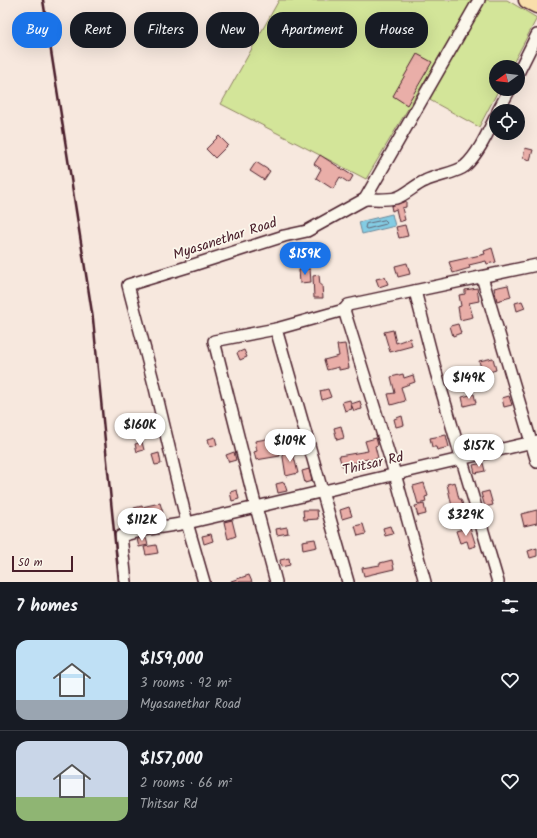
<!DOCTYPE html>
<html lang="en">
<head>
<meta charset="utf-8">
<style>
	body { margin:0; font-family:Kalam,sans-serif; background:#20242c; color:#f1f3f6; height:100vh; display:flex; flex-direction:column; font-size:15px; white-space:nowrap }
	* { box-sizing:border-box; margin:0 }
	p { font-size:13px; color:#9ea1a6 }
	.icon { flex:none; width:22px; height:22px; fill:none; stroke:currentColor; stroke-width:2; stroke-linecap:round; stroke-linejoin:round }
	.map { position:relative; height:582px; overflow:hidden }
	.side { display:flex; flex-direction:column; background:#171b24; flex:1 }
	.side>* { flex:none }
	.guide { position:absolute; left:12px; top:12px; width:513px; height:36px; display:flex; gap:8px }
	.needle { width:26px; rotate:255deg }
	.controls { position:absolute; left:489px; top:60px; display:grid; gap:8px }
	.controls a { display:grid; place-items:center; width:36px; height:36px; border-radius:50%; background:#171b24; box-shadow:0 4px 16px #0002; font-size:20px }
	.scale { position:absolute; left:12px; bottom:10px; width:61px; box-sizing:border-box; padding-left:4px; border:2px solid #4a1f2b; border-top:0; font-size:11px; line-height:14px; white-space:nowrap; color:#4a1f2b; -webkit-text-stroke:3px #fbf7ec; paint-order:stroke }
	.price { position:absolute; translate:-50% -34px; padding:0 9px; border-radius:14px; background:#fff; color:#222; font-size:13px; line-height:26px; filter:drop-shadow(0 1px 2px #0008) }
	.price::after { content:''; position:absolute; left:50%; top:24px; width:12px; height:9px; margin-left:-6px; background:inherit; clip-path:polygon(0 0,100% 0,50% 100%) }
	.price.on { background:#1a73e8; color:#fff }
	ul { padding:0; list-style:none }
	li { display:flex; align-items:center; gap:12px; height:100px; padding:0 16px }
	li+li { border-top:1px solid #363941 }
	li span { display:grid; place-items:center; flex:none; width:112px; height:80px; border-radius:12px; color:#555 }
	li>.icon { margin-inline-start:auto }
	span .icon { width:48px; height:48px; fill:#fffc; stroke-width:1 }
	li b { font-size:17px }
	h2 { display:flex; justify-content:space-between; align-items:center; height:48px; padding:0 16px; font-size:17px }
	.pill { padding:0 14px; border-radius:16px; background:#171b24; box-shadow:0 4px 16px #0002; font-size:14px; line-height:36px }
	.pill.on { background:#1a73e8; color:#fff }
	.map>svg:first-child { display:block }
	.green { fill:#d3e599; stroke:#8e8262 }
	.water { fill:#83cce3; stroke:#6c8799 }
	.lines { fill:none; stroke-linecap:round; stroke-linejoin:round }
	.shore { stroke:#616475; stroke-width:1 }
	.building { fill:#e9aea8; stroke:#4a1f2b }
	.minor-casing { stroke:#4a1f2b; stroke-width:14 }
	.highway-casing { stroke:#4a1f2b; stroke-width:19 }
	.minor { stroke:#fbf7ec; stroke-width:11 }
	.highway { stroke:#f9deab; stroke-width:16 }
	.rail { stroke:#4a1f2b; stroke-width:2.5 }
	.labels { text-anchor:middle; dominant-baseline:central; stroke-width:3.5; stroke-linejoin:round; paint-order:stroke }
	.street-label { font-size:14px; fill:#4a1f2b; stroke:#fbf7ec }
</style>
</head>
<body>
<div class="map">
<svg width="537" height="582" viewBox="0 0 537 582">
	<rect width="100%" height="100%" fill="#f7e8de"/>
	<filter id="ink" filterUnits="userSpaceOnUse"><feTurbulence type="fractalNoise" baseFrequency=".025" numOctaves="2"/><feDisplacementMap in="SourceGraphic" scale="8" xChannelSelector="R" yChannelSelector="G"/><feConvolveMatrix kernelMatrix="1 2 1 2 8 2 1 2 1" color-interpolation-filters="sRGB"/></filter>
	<g filter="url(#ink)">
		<g class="green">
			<polygon points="279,0 473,0 366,179 221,104"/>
			<polygon points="485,0 507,0 537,18 511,67 496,67 496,89 499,89 479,127 426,98"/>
		</g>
		<polygon class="water" points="392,214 395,226 362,234 359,222"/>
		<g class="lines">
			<polygon class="shore" points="385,220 387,222 386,224 367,229 365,228 366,224"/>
		</g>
		<g class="building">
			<polygon points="417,54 432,62 407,105 393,96"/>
			<polygon points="219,136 228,145 215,158 206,149"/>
			<polygon points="525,148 533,150 530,160 523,158"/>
			<polygon points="320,155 353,176 349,183 340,177 333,189 316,178 321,169 314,164"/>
			<polygon points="256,162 270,171 264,180 250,171"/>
			<polygon points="406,201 406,207 402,208 405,220 399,222 396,209 392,211 391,206"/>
			<polygon points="405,225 408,236 399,238 396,227"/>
			<polygon points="319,246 320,263 305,264 304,247"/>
			<polygon points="492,248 496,262 487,264 486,261 469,265 470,268 453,273 449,262 485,254 484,251"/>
			<polygon points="407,263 410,274 398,277 395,266"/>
			<polygon points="310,269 311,282 300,283 299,270"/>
			<polygon points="319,275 320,285 322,285 323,298 314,298 313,276"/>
			<polygon points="385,277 388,284 379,287 376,279"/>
			<polygon points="508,285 511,297 497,301 494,288"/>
			<polygon points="477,288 479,301 469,303 473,317 460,320 458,307 461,306 459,295 465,294 465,290"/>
			<polygon points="522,301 525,308 517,311 515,303"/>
			<polygon points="458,324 461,333 453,336 450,326"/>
			<polygon points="393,330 396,343 410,338 412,346 390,352 384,332"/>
			<polygon points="345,344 349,368 339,370 339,367 327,370 324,360 339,356 337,345"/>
			<polygon points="244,350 247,357 240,360 237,353"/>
			<polygon points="493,358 496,370 483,374 479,361"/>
			<polygon points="463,372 465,381 454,384 452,375"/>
			<polygon points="403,374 404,378 413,375 415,382 401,387 405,401 391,405 388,394 395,393 391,377"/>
			<polygon points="328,389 331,397 322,400 320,391"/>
			<polygon points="474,394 476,403 464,406 462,397"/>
			<polygon points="509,396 512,405 504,407 502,398"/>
			<polygon points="350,400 352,409 345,411 342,402"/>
			<polygon points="360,401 362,409 354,411 351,404"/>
			<polygon points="402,416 404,425 396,427 394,419"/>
			<polygon points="341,426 344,438 337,440 334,428"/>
			<polygon points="446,435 449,447 437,450 436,447 432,447 430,438"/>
			<polygon points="215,437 217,445 210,447 208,439"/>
			<polygon points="272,438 273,441 277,441 280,456 256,460 254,452 257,451 255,441"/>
			<polygon points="376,438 378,445 375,446 378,458 368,461 368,459 342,466 339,456 368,451 365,441"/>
			<polygon points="142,442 144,450 137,452 135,444"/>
			<polygon points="292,449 298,473 286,476 282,451"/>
			<polygon points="234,452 236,460 229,462 226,455"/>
			<polygon points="159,453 161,464 155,465 152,455"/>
			<polygon points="483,463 485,471 475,473 473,465"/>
			<polygon points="309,469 312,481 305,483 302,471"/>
			<polygon points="284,482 287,491 278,493 276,484"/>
			<polygon points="455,482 459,499 461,499 464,508 453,511 447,484"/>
			<polygon points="424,483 428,496 425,497 426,502 418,504 413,486"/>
			<polygon points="237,490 239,499 232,501 230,492"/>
			<polygon points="489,491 493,505 485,507 481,493"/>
			<polygon points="160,503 163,513 137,517 137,514 135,514 134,508 142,506 142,507"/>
			<polygon points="424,504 426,514 418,516 415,506"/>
			<polygon points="349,507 352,516 342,519 340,510"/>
			<polygon points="303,510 317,510 318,519 304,520"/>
			<polygon points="537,510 537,523 524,526 521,514"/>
			<polygon points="232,520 236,536 228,539 224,522"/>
			<polygon points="363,524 366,534 358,536 355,526"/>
			<polygon points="390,526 393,534 385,536 383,528"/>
			<polygon points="287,527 288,533 277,535 276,529"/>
			<polygon points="470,527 476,546 469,548 467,541 460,543 456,531"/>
			<polygon points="211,534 213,541 204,544 202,536"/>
			<polygon points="146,538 148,545 139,547 137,539"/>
			<polygon points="315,539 317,547 303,550 302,541"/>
			<polygon points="156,545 158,553 146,555 144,547"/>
			<polygon points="537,548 537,556 530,558 528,551"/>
			<polygon points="289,558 290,565 281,567 280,560"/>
			<polygon points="392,560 394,569 364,576 362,568 380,565 380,563"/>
			<polygon points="249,575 252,582 231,582 231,581"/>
		</g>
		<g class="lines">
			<g class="minor-casing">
				<g id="minor">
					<polyline points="518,73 537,35"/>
					<polyline points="498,111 510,89"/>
					<path d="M 365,199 C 375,199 386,200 396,198 C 406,195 415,185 425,181 C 437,175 457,173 465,166 C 479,153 488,132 496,116"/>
					<polyline points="482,277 537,462"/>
					<polyline points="415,291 436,372 498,582"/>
					<polyline points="344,310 276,329 348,582"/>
					<polyline points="276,329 214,341 256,507 537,441"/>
					<polyline points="126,582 121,536 143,530 187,523 256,507 276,582"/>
					<polyline points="204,582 187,523 155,388 128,285 187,267 284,236 307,231 365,199 479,0"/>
					<polyline points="425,582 395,474 344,310 348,305 537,265"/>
				</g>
			</g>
			<g class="highway-casing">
				<polyline id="highway" points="527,0 537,5"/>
			</g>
			<use href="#minor" class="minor"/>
			<use href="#highway" class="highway"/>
			<polyline class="rail" points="43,0 93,319 119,582"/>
		</g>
	</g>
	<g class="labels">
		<g class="street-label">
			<text transform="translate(225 239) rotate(-18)">Myasanethar Road</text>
			<text transform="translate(373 464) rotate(-13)">Thitsar Rd</text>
		</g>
	</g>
</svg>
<div class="controls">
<a><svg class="needle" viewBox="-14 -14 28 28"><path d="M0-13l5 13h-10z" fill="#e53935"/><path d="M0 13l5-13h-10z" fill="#9ea1a6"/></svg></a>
<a><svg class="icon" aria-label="locate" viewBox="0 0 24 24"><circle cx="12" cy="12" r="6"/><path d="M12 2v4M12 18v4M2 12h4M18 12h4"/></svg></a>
</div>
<div class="scale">50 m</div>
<b class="price on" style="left:305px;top:276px">$159K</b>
<b class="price" style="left:469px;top:400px">$149K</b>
<b class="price" style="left:140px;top:447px">$160K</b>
<b class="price" style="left:290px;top:463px">$109K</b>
<b class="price" style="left:479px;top:468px">$157K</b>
<b class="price" style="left:466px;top:537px">$329K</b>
<b class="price" style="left:142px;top:542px">$112K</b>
<div class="guide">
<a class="pill on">Buy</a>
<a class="pill">Rent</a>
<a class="pill">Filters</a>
<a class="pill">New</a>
<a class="pill">Apartment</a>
<a class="pill">House</a>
</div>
</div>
<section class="side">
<h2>7 homes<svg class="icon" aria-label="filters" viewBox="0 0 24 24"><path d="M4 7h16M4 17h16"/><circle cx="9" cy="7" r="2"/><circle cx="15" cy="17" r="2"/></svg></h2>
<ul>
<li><span style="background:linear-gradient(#bfe0f5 75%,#9aa5b1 0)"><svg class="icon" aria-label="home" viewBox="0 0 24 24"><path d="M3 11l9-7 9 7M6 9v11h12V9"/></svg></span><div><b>$159,000</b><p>3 rooms · 92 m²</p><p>Myasanethar Road</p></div><svg class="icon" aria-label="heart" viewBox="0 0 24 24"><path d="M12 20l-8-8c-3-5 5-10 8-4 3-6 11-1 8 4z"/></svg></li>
<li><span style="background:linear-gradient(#c9d6e8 70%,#8fb573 0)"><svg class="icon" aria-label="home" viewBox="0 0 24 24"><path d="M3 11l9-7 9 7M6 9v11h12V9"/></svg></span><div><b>$157,000</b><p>2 rooms · 66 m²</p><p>Thitsar Rd</p></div><svg class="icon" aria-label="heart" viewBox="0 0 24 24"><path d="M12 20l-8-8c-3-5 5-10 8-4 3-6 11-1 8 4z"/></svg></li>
</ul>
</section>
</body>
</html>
